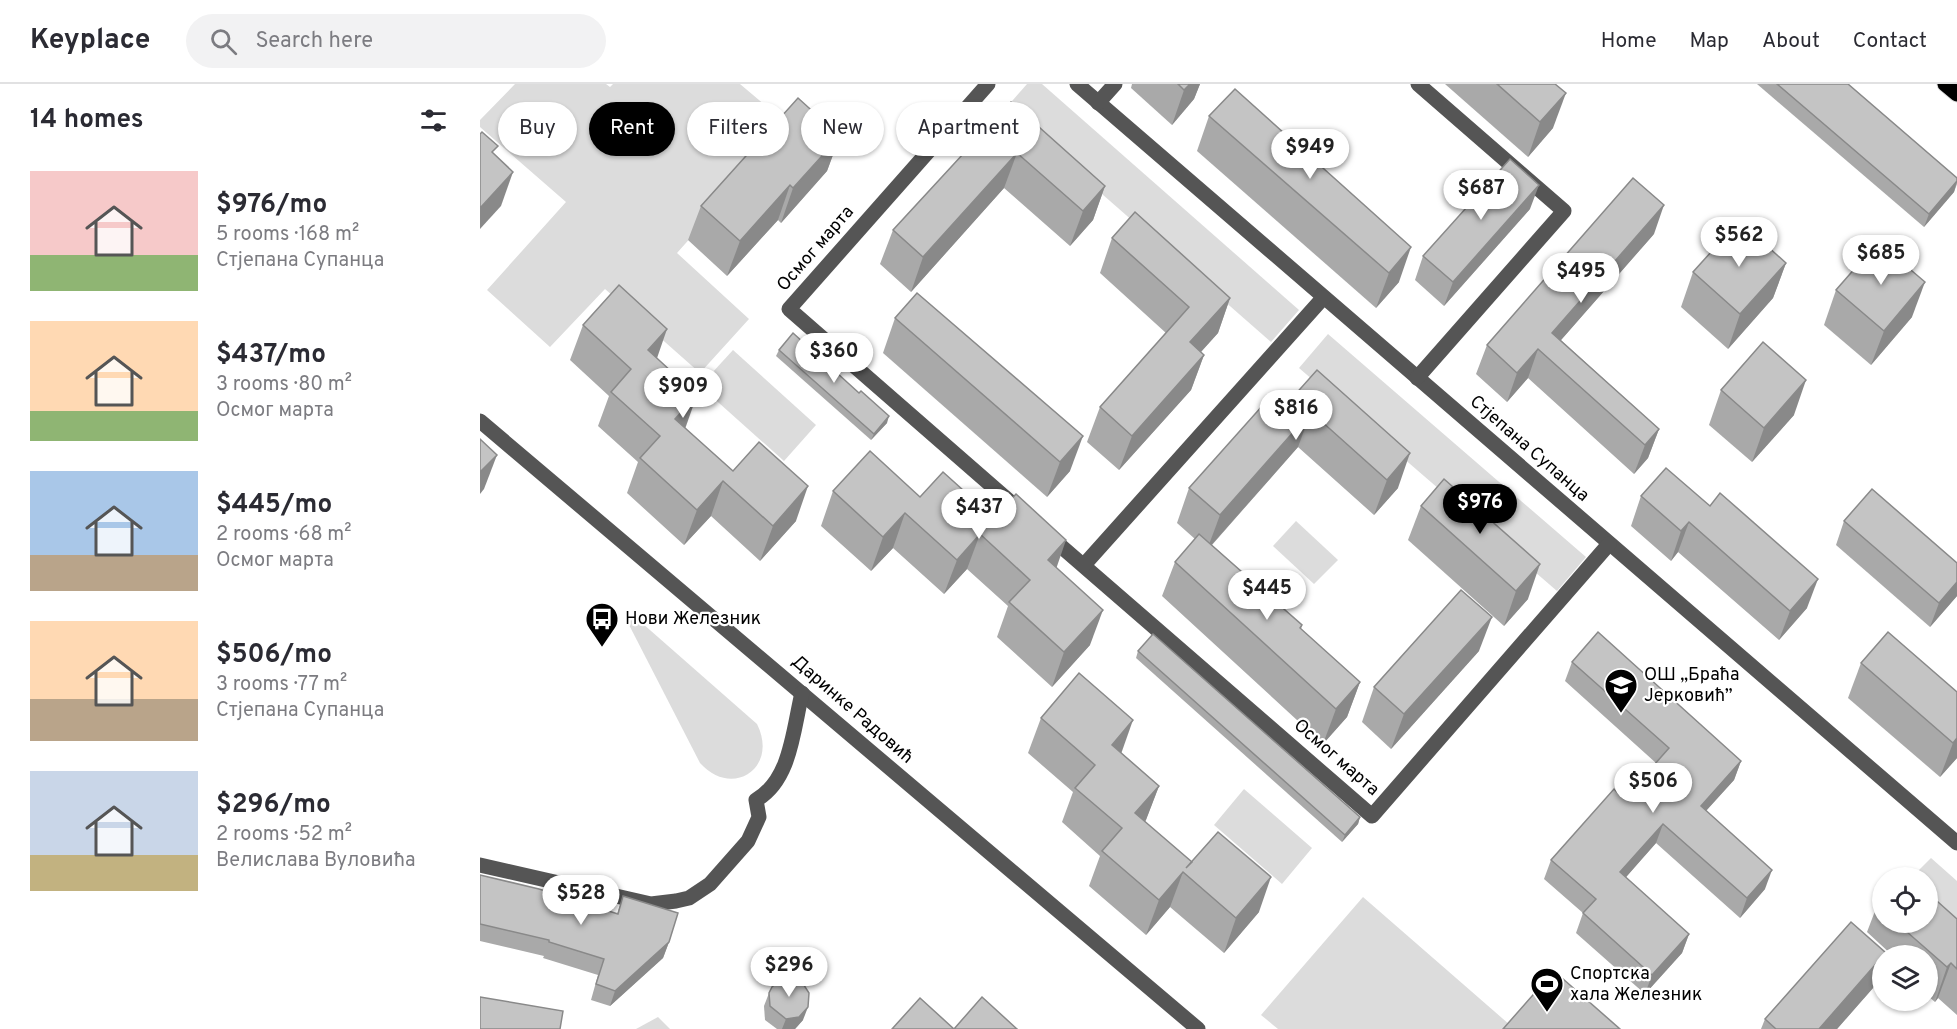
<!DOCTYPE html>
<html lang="en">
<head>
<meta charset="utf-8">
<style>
	body { margin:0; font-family:Overpass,sans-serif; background:#f2f2f3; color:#2b2b33; height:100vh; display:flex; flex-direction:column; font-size:22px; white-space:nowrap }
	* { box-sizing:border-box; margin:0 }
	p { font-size:20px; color:#7c7c81 }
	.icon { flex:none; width:33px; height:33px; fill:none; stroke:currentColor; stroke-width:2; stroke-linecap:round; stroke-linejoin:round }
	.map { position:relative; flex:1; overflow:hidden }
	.details { display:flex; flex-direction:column; background:#fff; width:480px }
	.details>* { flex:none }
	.guide { position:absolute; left:18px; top:18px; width:570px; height:54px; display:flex; gap:12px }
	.controls { position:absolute; left:1392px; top:783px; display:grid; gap:12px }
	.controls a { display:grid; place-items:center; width:66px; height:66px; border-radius:50%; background:#fff; box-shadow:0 2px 4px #0004; font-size:30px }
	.price { position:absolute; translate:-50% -51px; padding:0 14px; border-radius:21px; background:#fff; color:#222; font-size:20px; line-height:39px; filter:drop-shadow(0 2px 3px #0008) }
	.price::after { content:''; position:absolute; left:50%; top:36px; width:18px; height:14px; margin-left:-9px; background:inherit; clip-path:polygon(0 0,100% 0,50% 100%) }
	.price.selected { background:#000; color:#fff }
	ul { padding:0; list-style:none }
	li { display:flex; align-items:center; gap:18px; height:150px; padding:0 30px }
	li span { display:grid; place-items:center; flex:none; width:168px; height:120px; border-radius:0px; color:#555 }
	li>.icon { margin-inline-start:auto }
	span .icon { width:72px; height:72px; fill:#fffc; stroke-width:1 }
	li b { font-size:26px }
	h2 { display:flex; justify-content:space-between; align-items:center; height:72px; padding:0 30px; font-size:26px }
	.chip { padding:0 21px; border-radius:27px; background:#fff; box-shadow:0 2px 4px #0004; font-size:21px; line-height:54px }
	.chip.selected { background:#000; color:#fff }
	header { display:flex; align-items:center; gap:36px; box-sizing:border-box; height:84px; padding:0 30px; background:#fff; border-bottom:2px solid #e1e1e2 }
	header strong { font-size:28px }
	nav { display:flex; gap:33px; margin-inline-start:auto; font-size:21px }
	.search { width:420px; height:54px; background:#f2f2f3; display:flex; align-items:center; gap:15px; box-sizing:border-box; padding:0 21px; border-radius:33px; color:#7c7c81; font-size:22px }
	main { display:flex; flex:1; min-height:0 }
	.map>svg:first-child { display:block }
	.green { fill:#dcdcdc }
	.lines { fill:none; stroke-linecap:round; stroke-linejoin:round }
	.major-casing { stroke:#dbdbdb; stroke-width:17 }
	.minor { stroke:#555; stroke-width:15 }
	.major { stroke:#000; stroke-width:15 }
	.wall { fill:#a9a9a9 }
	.shaded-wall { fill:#898989 }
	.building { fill:#c4c4c4; stroke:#898989; stroke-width:1.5 }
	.labels { text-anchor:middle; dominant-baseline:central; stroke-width:4.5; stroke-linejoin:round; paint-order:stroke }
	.street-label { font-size:18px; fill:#000; stroke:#fff }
	.poi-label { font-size:18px; fill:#000; stroke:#fff; text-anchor:start }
</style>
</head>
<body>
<header>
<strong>Keyplace</strong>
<div class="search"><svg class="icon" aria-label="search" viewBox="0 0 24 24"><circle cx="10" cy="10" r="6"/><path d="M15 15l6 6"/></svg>Search here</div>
<nav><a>Home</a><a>Map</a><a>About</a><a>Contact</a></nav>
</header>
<main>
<section class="details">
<h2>14 homes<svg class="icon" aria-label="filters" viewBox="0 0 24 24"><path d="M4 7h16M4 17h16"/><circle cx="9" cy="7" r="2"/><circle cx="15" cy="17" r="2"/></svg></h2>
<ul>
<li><span style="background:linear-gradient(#f6c9c9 70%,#8fb573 0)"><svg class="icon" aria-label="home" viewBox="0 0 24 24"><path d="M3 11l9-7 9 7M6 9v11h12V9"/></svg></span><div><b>$976/mo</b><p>5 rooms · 168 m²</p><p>Стјепана Супанца</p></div></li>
<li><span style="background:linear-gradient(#ffd9b3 75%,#8fb573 0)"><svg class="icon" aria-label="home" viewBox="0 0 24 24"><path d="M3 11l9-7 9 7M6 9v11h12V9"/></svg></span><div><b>$437/mo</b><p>3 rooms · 80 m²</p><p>Осмог марта</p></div></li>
<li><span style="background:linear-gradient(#a9c7e8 70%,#b9a48a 0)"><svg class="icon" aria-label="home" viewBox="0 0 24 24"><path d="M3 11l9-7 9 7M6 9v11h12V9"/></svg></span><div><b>$445/mo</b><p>2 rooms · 68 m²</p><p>Осмог марта</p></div></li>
<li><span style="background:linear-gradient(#ffd9b3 65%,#b9a48a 0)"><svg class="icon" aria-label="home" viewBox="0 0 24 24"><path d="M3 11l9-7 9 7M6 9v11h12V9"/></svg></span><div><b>$506/mo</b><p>3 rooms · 77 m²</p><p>Стјепана Супанца</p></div></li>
<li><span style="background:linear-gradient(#c9d6e8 70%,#c2b280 0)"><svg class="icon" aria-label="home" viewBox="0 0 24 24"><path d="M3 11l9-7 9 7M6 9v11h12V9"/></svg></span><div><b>$296/mo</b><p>2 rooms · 52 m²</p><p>Велислава Вуловића</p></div></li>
</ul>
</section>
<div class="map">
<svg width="1477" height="945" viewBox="0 0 1477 945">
	<rect width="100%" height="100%" fill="#fff"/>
	<g class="green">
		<polygon points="35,0 126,0 130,3 133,0 260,0 310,42 197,169 269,235 220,289 125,205 70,263 7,206 86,118 0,43 0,36"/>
		<polygon points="547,0 562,0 819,226 791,258 525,25"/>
		<polygon points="848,250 1106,473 1077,507 819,284"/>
		<polygon points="253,266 336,341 304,377 220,302"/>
		<polygon points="816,437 858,476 834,500 793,462"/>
		<path d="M 147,528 L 154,532 L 277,640 C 299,684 252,715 220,679 L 147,537 Z"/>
		<polygon points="764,705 832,764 802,800 734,741"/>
		<polygon points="1451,774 1477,797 1477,870 1448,838 1448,794 1431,794"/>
		<polygon points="883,813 1030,941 1026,945 798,945 781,931"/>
		<polygon points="178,933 190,945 156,945"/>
	</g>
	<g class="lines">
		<g class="major-casing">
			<polyline id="major" points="1465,0 1477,10"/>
		</g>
		<g class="minor">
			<polyline points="508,0 309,225 543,429"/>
			<polyline points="597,0 1477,759"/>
			<polyline points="618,19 635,0"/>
			<polyline points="937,294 1084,127 938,0"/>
			<polyline points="0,337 718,945"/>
			<polyline points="568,451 892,732 1129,460"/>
			<polyline points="604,481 843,214"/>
			<path d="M 0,781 L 171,820 L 196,817 L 209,814 L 230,800 L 268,757 L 279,733 L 276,716 C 311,696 313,646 322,609"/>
		</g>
		<use href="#major" class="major"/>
	</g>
	<g class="wall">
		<polygon points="652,0 720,0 714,15 692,41 651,4"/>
		<polygon points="965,0 1075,0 1073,44 1048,73"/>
		<polygon points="1277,0 1368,0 1477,94 1477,100 1474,108 1444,143"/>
		<polygon points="531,18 625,102 613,136 590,162 524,104 431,208 400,180 413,146"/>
		<polygon points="729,32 919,198 896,224 717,67"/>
		<polygon points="360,52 347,87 301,139 298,136 247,192 208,156 221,122"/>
		<polygon points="1050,125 964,222 935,196 943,172"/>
		<polygon points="1174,150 1081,256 1179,345 1168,374 1154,390 1048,294 1027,318 996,290 1007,261"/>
		<polygon points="632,154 750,214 738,249 721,268 724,271 711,306 639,386 607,358 620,323 686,249 620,189"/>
		<polygon points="1306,179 1293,214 1248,265 1201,223 1213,188"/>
		<polygon points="1356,206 1432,233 1391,281 1344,241"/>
		<polygon points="415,234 590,387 567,413 403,269"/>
		<polygon points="103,241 177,274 205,344 253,387 316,437 280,477 231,432 204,461 147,409 158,378 118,342 129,312 90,276"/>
		<polygon points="299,266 379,309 407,339 391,356 296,272"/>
		<polygon points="837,286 918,404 894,431 818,363 732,461 822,541 821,545 880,598 867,633 843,660 682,512 695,478 715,455 697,439 709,404 796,332"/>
		<polygon points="1241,306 1314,331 1272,378 1229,341"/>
		<polygon points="353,407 440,413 514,434 576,484 610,561 572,603 517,553 528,522 487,485 464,510 413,464 391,487 341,442"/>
		<polygon points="1161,412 1230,422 1327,524 1299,556 1198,468 1191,477 1151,442"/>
		<polygon points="941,422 1048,515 1024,542 928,456"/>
		<polygon points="1364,437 1477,479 1477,512 1450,543 1356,461"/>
		<polygon points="658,567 880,733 878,740 862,758 656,574"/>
		<polygon points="999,567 911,665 882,638 894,603"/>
		<polygon points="1092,578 1261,677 1254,696 1226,727 1285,805 1260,834 1176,759 1145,794 1209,850 1202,869 1165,910 1096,849 1103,829 1064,795 1071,776 1144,715 1176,679 1085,597"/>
		<polygon points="1381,579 1477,608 1477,674 1460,693 1368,614"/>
		<polygon points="561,634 641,669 679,702 665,738 712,778 779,828 744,869 690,823 666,851 609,802 620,772 582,738 593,708 548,669"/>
		<polygon points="0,791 137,830 143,812 189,858 183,874 130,922 111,916 118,891 63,874 64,872 0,857"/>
		<polygon points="1402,810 1402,838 1448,838 1477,835 1477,931 1458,914 1455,918 1448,912 1448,872 1413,872 1387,848 1400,814"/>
		<polygon points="1402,872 1402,879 1393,904 1357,945 1281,945 1285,935"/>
		<polygon points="289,909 323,936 315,945 297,945 285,936 284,922"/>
	</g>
	<g class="shaded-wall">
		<polygon points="710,0 720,0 714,15 692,41 704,6"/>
		<polygon points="1086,9 1073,44 1048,73 1060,38"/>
		<polygon points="360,52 347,87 301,139 313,104"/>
		<polygon points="537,69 524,104 431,208 443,173"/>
		<polygon points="33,88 21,122 0,145 0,124"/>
		<polygon points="1477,97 1474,108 1444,143 1449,130"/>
		<polygon points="310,101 298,136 247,192 260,157"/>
		<polygon points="1059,101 1050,125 964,222 973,198"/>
		<polygon points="625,102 613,136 590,162 603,127"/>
		<polygon points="1184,121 1174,150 1067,272 1072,249"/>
		<polygon points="931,163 919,198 896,224 909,189"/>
		<polygon points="1306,179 1293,214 1248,265 1260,230"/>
		<polygon points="1445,198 1432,233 1391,281 1404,247"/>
		<polygon points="750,214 738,249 698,293 710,258"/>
		<polygon points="187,245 175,280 168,266"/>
		<polygon points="1058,265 1048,294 1027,318 1037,289"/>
		<polygon points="724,271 711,306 639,386 652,352"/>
		<polygon points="1326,296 1314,331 1272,378 1284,344"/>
		<polygon points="217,311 205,345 195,335"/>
		<polygon points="831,328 818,363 727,466 740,431"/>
		<polygon points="409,332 407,339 391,356 394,350"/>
		<polygon points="1179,345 1168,374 1154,390 1165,361"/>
		<polygon points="603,352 590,387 567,413 580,378"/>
		<polygon points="930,369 918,404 894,431 907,396"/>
		<polygon points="17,371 4,405 0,410 0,388"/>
		<polygon points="243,397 231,432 204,461 217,426"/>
		<polygon points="328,402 316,437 280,477 293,442"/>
		<polygon points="425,429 413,464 391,487 403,453"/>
		<polygon points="1209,438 1198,468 1191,477 1201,447"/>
		<polygon points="500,450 487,485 464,510 477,476"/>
		<polygon points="586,456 574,491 568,476"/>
		<polygon points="1060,480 1048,515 1024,542 1036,507"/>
		<polygon points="1338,495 1327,524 1299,556 1310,527"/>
		<polygon points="1477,498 1477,512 1450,543 1459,519"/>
		<polygon points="623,526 610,561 572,603 584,568"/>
		<polygon points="1012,533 999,567 911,665 924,630"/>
		<polygon points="880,598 867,633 843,660 856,625"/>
		<polygon points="653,636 641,670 632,661"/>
		<polygon points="1477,654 1477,674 1460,693 1473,659"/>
		<polygon points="1261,677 1254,696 1213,741 1221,722"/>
		<polygon points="679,702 666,736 642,764 655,729"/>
		<polygon points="880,733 878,740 862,758 865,751"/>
		<polygon points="1183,740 1176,759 1133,808 1140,788"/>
		<polygon points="1292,786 1285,805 1260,834 1267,814"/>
		<polygon points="703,788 690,823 666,851 679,816"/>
		<polygon points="791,793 779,828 744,869 756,834"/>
		<polygon points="1209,850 1202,869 1165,910 1172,891"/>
		<polygon points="189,858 183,874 130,922 135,907"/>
		<polygon points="1402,873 1402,879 1393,904 1357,945 1339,945"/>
		<polygon points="1471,879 1458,914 1455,918 1467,883"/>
		<polygon points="328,923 323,936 315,945 302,945 306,935"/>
	</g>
	<g class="building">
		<polygon points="698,0 710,0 704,6"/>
		<polygon points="1017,0 1075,0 1086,9 1060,38"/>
		<polygon points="1297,0 1368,0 1477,94 1477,97 1449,130"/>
		<polygon points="755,5 931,163 909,189 729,32"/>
		<polygon points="318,14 360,52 313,104 310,101 260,157 221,122"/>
		<polygon points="531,18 625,102 603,127 537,69 443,173 413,146"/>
		<polygon points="2,48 18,62 12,68 33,88 0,124 0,50"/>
		<polygon points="1030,75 1059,101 973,198 943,172"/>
		<polygon points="1153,94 1184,121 1072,249 1179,345 1165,361 1058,265 1037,289 1007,261"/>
		<polygon points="655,128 750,214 710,258 724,271 652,352 620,323 709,223 632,154"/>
		<polygon points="1259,137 1306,179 1260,230 1213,188"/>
		<polygon points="1398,158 1445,198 1404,247 1356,206"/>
		<polygon points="139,201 187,245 168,266 217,311 195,335 253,387 279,358 328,402 293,442 243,397 217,426 160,374 180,352 131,308 151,285 103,241"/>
		<polygon points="437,209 603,352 580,378 415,234"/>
		<polygon points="313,249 379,309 381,307 409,332 394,350 299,266"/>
		<polygon points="1283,258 1326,296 1284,344 1241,306"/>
		<polygon points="837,286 930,369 907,396 831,328 740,431 709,404 783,321 796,332"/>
		<polygon points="0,355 17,371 0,388"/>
		<polygon points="390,367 440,413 463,388 514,434 536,410 586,456 568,476 623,526 584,568 529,518 550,496 500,450 477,476 425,429 403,453 353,407"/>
		<polygon points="1186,384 1230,422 1240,409 1338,495 1310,527 1209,438 1201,447 1161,412"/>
		<polygon points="964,395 1060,480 1036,507 941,422"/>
		<polygon points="1392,405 1477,479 1477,498 1459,519 1364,437"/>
		<polygon points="719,450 822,541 820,544 880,598 856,625 695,478"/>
		<polygon points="981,506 1012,533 924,630 894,603"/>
		<polygon points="1118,548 1261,677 1221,722 1292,786 1267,814 1183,740 1140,788 1209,850 1172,891 1103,829 1116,815 1071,776 1134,705 1144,715 1189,664 1092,578"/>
		<polygon points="1408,548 1477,608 1477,654 1473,659 1381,579"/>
		<polygon points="673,550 880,733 865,751 658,567"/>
		<polygon points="599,589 653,636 632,661 679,702 655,729 712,778 706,784 738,748 791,793 756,834 703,788 679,816 622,767 642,744 595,704 615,681 561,634"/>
		<polygon points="1423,787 1430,794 1417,794"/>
		<polygon points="0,791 59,805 138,830 143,812 198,829 189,858 135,907 116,900 124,875 69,858 69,856 0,840"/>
		<polygon points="1448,809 1477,835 1477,885 1471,879 1467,883 1427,848 1432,842 1428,838 1448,838"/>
		<polygon points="1371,838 1406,869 1404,872 1402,872 1402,873 1339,945 1296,945 1285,935"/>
		<polygon points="1074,887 1140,945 1023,945"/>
		<polygon points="302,894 316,895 322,898 329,909 328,923 319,933 306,935 290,922 289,909 292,903"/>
		<polygon points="0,913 83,927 80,945 0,945"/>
		<polygon points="502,913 537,945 412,945 440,914 474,945"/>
	</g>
	<defs>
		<g id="bus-pin" transform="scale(1.725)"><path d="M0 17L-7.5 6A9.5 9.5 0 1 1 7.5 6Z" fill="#000" stroke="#fff"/><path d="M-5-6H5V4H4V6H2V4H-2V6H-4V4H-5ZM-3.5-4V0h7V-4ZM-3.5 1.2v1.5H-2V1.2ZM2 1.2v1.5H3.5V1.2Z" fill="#fff"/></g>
		<g id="school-pin" transform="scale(1.725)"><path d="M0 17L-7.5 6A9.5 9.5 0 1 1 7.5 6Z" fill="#000" stroke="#fff"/><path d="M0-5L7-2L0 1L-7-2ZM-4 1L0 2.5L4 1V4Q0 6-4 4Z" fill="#fff"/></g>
		<g id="stadium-pin" transform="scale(1.725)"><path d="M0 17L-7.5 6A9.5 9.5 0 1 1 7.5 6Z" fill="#000" stroke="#fff"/><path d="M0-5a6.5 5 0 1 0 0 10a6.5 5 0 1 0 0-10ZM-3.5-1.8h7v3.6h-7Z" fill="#fff"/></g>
	</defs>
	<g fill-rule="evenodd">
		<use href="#bus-pin" x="122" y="535"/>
		<use href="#school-pin" x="1141" y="601"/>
		<use href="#stadium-pin" x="1067" y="900"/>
	</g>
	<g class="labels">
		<g class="street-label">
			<text transform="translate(336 165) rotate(-49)">Осмог марта</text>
			<text transform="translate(1049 365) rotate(41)">Стјепана Супанца</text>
			<text transform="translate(372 626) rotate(41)">Даринке Радовић</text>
			<text transform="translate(856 674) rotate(41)">Осмог марта</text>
		</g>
		<g class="poi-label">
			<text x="145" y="535">Нови Железник</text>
			<text x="1164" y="591">ОШ „Браћа<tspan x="1164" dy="21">Јерковић”</tspan></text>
			<text x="1090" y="890">Спортска<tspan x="1090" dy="21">хала Железник</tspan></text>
		</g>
	</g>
</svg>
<div class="controls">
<a><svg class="icon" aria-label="locate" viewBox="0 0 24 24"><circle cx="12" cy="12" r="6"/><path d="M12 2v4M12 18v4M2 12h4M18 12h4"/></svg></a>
<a><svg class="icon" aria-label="layers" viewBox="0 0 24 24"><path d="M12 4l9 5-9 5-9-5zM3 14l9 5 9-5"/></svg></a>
</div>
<b class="price" style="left:830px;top:96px">$949</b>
<b class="price" style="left:1001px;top:137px">$687</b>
<b class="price" style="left:1259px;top:184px">$562</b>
<b class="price" style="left:1401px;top:202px">$685</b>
<b class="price" style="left:1101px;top:220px">$495</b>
<b class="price" style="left:354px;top:300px">$360</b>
<b class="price" style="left:203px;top:335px">$909</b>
<b class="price" style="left:816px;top:357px">$816</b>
<b class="price selected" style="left:1000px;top:451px">$976</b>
<b class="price" style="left:499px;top:456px">$437</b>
<b class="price" style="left:787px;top:537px">$445</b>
<b class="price" style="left:1173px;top:730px">$506</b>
<b class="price" style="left:101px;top:842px">$528</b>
<b class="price" style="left:309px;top:914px">$296</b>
<div class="guide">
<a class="chip">Buy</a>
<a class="chip selected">Rent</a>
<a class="chip">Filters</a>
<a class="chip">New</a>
<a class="chip">Apartment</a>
</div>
</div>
</main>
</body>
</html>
